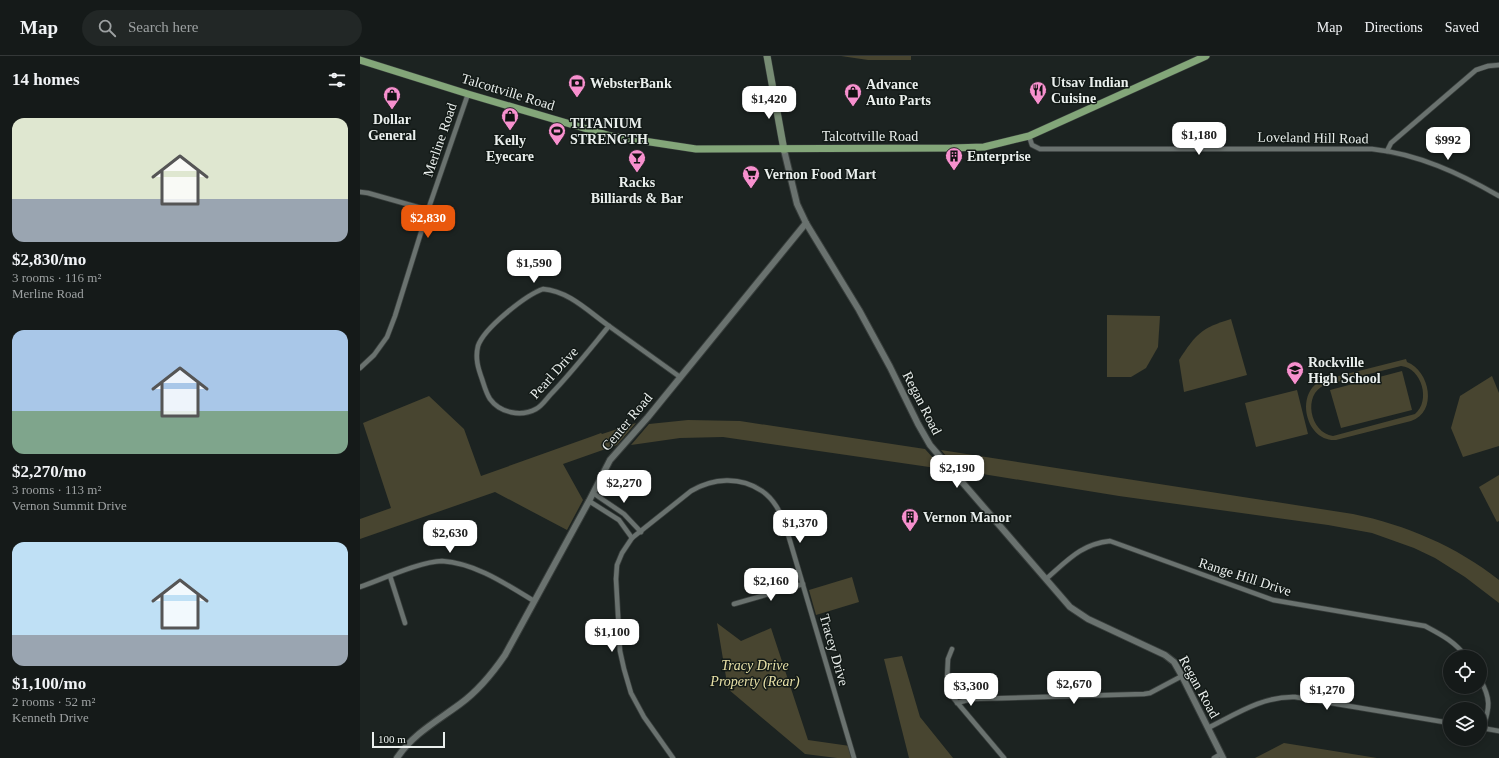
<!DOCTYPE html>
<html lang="en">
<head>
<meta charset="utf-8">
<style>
	body { margin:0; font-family:"Times New Roman",serif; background:#222726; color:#f1f3f6; height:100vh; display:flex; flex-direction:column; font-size:15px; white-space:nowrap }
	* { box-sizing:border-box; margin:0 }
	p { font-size:13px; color:#9da1a2 }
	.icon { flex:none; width:22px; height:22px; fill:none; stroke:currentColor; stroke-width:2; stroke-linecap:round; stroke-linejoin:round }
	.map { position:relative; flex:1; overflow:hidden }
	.sheet { display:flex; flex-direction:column; background:#151a19; width:360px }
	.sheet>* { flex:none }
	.controls { position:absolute; left:1083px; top:594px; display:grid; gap:8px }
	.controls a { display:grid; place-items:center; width:44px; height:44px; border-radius:50%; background:#151a19; box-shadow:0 2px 10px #0003,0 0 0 1px #343838; font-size:20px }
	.scale { position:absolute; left:12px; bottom:10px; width:73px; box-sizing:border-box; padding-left:4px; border:2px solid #eaefed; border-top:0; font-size:11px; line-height:14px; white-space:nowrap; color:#eaefed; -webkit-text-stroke:3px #131a17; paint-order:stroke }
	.price { position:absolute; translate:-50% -34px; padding:0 9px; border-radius:8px; background:#fff; color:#222; font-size:13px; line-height:26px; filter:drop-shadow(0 1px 2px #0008) }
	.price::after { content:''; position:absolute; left:50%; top:24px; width:12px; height:9px; margin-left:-6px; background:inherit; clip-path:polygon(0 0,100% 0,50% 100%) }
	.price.selected { background:#ea580c; color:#fff }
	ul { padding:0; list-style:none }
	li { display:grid; align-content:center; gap:8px; height:212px; padding:0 12px }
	li span { display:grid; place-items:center; height:124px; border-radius:12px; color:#555 }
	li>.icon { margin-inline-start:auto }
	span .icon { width:72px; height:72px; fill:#fffc; stroke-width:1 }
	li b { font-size:17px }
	h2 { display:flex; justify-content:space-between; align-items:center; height:48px; padding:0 12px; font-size:17px }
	header { display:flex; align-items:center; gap:24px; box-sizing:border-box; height:56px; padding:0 20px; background:#151a19; border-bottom:1px solid #343838 }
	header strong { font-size:19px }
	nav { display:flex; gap:22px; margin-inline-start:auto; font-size:14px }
	.search { width:280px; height:36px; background:#222726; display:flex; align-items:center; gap:10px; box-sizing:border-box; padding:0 14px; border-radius:22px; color:#9da1a2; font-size:15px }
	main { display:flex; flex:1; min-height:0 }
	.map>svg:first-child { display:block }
	.green { fill:#484530; fill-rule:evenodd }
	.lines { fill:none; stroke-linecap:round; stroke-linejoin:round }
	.minor-casing { stroke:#383e3c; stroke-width:6 }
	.tertiary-casing { stroke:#383e3c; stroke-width:8 }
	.secondary-casing { stroke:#383e3c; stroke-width:8 }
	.primary-casing { stroke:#383e3c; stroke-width:8 }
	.minor { stroke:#6a726f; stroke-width:4.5 }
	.tertiary { stroke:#6a726f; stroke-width:6 }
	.secondary { stroke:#778c74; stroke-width:7 }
	.primary { stroke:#83a679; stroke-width:7 }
	.labels { text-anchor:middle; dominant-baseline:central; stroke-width:3; stroke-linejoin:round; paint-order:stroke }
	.poi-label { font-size:14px; font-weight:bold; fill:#eaefed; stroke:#131a17; text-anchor:start }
	.street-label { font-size:14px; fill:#eaefed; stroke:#131a17 }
	.park-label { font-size:14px; font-style:italic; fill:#e7e0a7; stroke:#131a17 }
</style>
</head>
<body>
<header>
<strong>Map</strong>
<div class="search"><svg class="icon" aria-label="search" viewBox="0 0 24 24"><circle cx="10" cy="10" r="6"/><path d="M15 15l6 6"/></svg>Search here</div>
<nav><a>Map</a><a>Directions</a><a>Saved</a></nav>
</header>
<main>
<section class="sheet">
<h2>14 homes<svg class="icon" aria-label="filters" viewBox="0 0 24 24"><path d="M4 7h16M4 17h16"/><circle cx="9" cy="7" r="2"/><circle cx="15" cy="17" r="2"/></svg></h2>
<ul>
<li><span style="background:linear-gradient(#dfe7d0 65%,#9aa5b1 0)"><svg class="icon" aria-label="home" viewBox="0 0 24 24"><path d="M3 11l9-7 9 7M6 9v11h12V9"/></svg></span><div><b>$2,830/mo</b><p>3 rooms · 116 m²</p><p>Merline Road</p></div></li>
<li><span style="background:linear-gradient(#a9c7e8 65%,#7fa58c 0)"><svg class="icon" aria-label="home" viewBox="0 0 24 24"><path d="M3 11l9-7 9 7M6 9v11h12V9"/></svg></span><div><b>$2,270/mo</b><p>3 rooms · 113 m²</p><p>Vernon Summit Drive</p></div></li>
<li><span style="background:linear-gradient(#bfe0f5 75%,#9aa5b1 0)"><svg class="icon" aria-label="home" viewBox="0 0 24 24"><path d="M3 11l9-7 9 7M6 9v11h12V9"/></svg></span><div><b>$1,100/mo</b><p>2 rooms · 52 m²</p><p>Kenneth Drive</p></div></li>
</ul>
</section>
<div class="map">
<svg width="1139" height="702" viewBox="0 0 1139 702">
	<rect width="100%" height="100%" fill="#1c2321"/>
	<g class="green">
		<polygon points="481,0 551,0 551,4 508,4"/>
		<polygon points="747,259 800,260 798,291 786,312 771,321 747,321"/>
		<path d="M 871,263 L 887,319 L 824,336 L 819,304 C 836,278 841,272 871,263 Z"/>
		<path d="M 1046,303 L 1047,306 C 1070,315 1078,356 1051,365 L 976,384 C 945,386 934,335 963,324 ZM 1041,310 C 1062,312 1071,345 1055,358 L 973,380 C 950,377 942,338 965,329 Z"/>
		<polygon points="1042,315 1052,354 981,372 970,334"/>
		<polygon points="1132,320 1139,337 1139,390 1103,401 1091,372 1100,340"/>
		<polygon points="937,334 948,378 896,391 885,347"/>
		<polygon points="69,340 104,373 121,420 233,380 241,377 242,378 276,367 257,389 203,408 223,444 207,474 135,436 0,483 0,463 31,452 3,367"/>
		<polygon points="328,364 380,365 565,393 583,413 363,381 320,382 271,389 289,368"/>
		<path d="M 581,394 L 993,458 C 1046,469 1096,490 1139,524 L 1139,547 L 1105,521 L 1075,502 L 1054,492 L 1012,477 L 968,469 L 759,440 L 598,414 Z"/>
		<polygon points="1139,419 1139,465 1137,466 1119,431"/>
		<polygon points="492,521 499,546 456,559 449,534"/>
		<polygon points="357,567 381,585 411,572 448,684 490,690 493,702 477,702 445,698 368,633"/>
		<polygon points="542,600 560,661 593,702 549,702 524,603"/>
		<polygon points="924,687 1017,702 895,702"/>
	</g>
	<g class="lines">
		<g class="minor-casing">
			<g id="minor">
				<path d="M 669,80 L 672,89 L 680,93 L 1012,93 C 1058,98 1099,117 1139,140"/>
				<polyline points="1027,95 1031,87 1116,14 1128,10 1139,9"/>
				<polyline points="0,136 8,137 68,154"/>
				<path d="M 183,233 C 209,235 229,256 249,270 C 230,293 212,316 191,338 C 187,342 182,350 176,353 C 161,361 140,357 130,343 C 126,337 124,329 122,323 C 118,312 115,302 118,290 C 124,272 166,239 183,233 Z"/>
				<polyline points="249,270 320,321"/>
				<polyline points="0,312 14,299 27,281 35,260 68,154 108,38"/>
				<polyline points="233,437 264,458 281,476"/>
				<polyline points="229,445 259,464 272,482"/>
				<polyline points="30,520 45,567"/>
				<path d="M 686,523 C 707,505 721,488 750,485 L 913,544 L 1065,570 C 1080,578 1096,586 1106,601"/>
				<path d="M 0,531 C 20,524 62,505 82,505 C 115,507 146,528 174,545"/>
				<polyline points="374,548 443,528"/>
				<polyline points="592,593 588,603 587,623 590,638 644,702"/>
				<path d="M 1120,623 C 1131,643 1130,651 1123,672"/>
				<polyline points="597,647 611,643 784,638 790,637 822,620"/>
				<path d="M 848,672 C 876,658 903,640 935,641 L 1090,667"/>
				<polyline points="1122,672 1139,675"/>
				<path d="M 313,702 L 284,661 L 271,637 L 264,613 L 260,595 L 256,523 L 257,509 L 262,497 L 272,482 L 331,435 C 353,422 380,420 402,435 C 414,443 420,456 425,468 L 494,702"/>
				<polyline points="854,702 861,698"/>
			</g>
		</g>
		<g class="tertiary-casing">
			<g id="tertiary">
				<polyline points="424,94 437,148 446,167 499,254 530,311 558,368 570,389 710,551 728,563 805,599 814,606 822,620 863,702"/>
				<path d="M 37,702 C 53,678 77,665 100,648 C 118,635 132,618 145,599 L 229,445 L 250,404 L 288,361 L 446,167"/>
			</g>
		</g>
		<g class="secondary-casing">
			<polyline id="secondary" points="407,0 424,94"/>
		</g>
		<g class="primary-casing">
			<polyline id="primary" points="0,4 108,38 251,80 336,93 592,92 624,91 669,80 846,0"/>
		</g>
		<use href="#minor" class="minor"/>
		<use href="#tertiary" class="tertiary"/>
		<use href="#secondary" class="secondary"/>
		<use href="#primary" class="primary"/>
	</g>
	<defs>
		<g id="bank-pin" transform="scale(0.9)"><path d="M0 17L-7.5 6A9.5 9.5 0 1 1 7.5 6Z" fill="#f790ce" stroke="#131a17"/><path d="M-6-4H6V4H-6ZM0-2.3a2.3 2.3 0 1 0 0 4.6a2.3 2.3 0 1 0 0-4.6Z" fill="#111"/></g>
		<g id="restaurant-pin" transform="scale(0.9)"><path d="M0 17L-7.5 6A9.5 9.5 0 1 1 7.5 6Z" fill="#f790ce" stroke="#131a17"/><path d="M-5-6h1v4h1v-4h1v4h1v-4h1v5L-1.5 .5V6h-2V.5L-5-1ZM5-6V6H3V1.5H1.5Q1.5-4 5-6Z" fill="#111"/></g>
		<g id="shop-pin" transform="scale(0.9)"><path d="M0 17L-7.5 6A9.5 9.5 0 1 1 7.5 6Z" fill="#f790ce" stroke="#131a17"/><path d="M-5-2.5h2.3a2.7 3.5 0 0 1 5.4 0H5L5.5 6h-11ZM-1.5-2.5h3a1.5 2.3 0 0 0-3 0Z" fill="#111"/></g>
		<g id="stadium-pin" transform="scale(0.9)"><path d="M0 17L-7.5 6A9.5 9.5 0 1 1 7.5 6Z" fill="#f790ce" stroke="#131a17"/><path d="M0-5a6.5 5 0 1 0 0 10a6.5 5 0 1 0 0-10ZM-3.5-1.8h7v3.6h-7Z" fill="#111"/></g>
		<g id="building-pin" transform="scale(0.9)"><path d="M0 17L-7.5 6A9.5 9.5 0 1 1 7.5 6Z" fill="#f790ce" stroke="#131a17"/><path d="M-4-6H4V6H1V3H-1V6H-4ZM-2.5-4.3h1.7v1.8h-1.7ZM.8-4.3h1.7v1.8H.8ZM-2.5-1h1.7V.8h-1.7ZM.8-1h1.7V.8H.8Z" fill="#111"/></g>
		<g id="bar-pin" transform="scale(0.9)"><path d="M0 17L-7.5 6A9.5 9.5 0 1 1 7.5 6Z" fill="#f790ce" stroke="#131a17"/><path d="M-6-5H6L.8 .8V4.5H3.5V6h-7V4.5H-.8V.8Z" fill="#111"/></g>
		<g id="supermarket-pin" transform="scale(0.9)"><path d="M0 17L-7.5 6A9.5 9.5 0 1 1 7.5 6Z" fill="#f790ce" stroke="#131a17"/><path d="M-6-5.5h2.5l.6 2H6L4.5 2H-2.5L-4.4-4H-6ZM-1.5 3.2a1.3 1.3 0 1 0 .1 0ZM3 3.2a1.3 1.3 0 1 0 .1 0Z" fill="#111"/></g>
		<g id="school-pin" transform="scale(0.9)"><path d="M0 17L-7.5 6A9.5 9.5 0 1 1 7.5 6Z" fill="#f790ce" stroke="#131a17"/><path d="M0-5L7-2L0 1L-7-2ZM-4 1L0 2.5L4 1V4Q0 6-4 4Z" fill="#111"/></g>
	</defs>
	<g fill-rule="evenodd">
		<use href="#bank-pin" x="217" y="27"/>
		<use href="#restaurant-pin" x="678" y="34"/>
		<use href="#shop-pin" x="493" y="36"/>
		<use href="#shop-pin" x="32" y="39"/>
		<use href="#shop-pin" x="150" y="60"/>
		<use href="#stadium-pin" x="197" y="75"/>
		<use href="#building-pin" x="594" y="100"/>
		<use href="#bar-pin" x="277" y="102"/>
		<use href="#supermarket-pin" x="391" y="118"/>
		<use href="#school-pin" x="935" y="314"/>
		<use href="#building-pin" x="550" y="461"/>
	</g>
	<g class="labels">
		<g class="poi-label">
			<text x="691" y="26">Utsav Indian<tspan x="691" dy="16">Cuisine</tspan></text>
			<text x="230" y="27">WebsterBank</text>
			<text x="506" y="28">Advance<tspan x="506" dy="16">Auto Parts</tspan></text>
			<text x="32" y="63" text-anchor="middle">Dollar<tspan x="32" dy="16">General</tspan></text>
			<text x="210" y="67">TITANIUM<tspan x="210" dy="16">STRENGTH</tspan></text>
			<text x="150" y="84" text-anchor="middle">Kelly<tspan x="150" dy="16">Eyecare</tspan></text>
			<text x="607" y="100">Enterprise</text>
			<text x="404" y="118">Vernon Food Mart</text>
			<text x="277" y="126" text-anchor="middle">Racks<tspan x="277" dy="16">Billiards &amp; Bar</tspan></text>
			<text x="948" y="306">Rockville<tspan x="948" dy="16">High School</tspan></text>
			<text x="563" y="461">Vernon Manor</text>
		</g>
		<g class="street-label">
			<text transform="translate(148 36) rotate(17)">Talcottville Road</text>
			<text x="510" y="80">Talcottville Road</text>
			<text transform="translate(953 82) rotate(1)">Loveland Hill Road</text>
			<text transform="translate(80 84) rotate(-71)">Merline Road</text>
			<text transform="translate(194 317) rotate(-48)">Pearl Drive</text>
			<text transform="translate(562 347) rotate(63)">Regan Road</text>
			<text transform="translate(267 366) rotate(-50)">Center Road</text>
			<text transform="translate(885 521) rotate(18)">Range Hill Drive</text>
			<text transform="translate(474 594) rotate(74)">Tracey Drive</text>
			<text transform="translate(839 631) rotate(61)">Regan Road</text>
		</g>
		<g class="park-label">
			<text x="395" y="609">Tracy Drive<tspan x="395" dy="16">Property (Rear)</tspan></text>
		</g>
	</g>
</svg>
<div class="controls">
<a><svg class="icon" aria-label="locate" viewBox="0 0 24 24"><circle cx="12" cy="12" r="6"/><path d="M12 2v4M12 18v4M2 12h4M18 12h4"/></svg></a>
<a><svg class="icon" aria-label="layers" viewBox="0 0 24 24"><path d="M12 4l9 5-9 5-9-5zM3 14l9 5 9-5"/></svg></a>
</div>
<div class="scale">100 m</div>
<b class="price" style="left:409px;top:64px">$1,420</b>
<b class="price" style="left:839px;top:100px">$1,180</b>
<b class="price" style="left:1088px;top:105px">$992</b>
<b class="price selected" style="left:68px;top:183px">$2,830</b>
<b class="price" style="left:174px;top:228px">$1,590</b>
<b class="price" style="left:597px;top:433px">$2,190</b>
<b class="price" style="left:264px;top:448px">$2,270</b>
<b class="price" style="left:440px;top:488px">$1,370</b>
<b class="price" style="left:90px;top:498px">$2,630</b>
<b class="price" style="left:411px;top:546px">$2,160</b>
<b class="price" style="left:252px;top:597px">$1,100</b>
<b class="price" style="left:714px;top:649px">$2,670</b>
<b class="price" style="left:611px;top:651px">$3,300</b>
<b class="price" style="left:967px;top:655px">$1,270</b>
</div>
</main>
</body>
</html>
